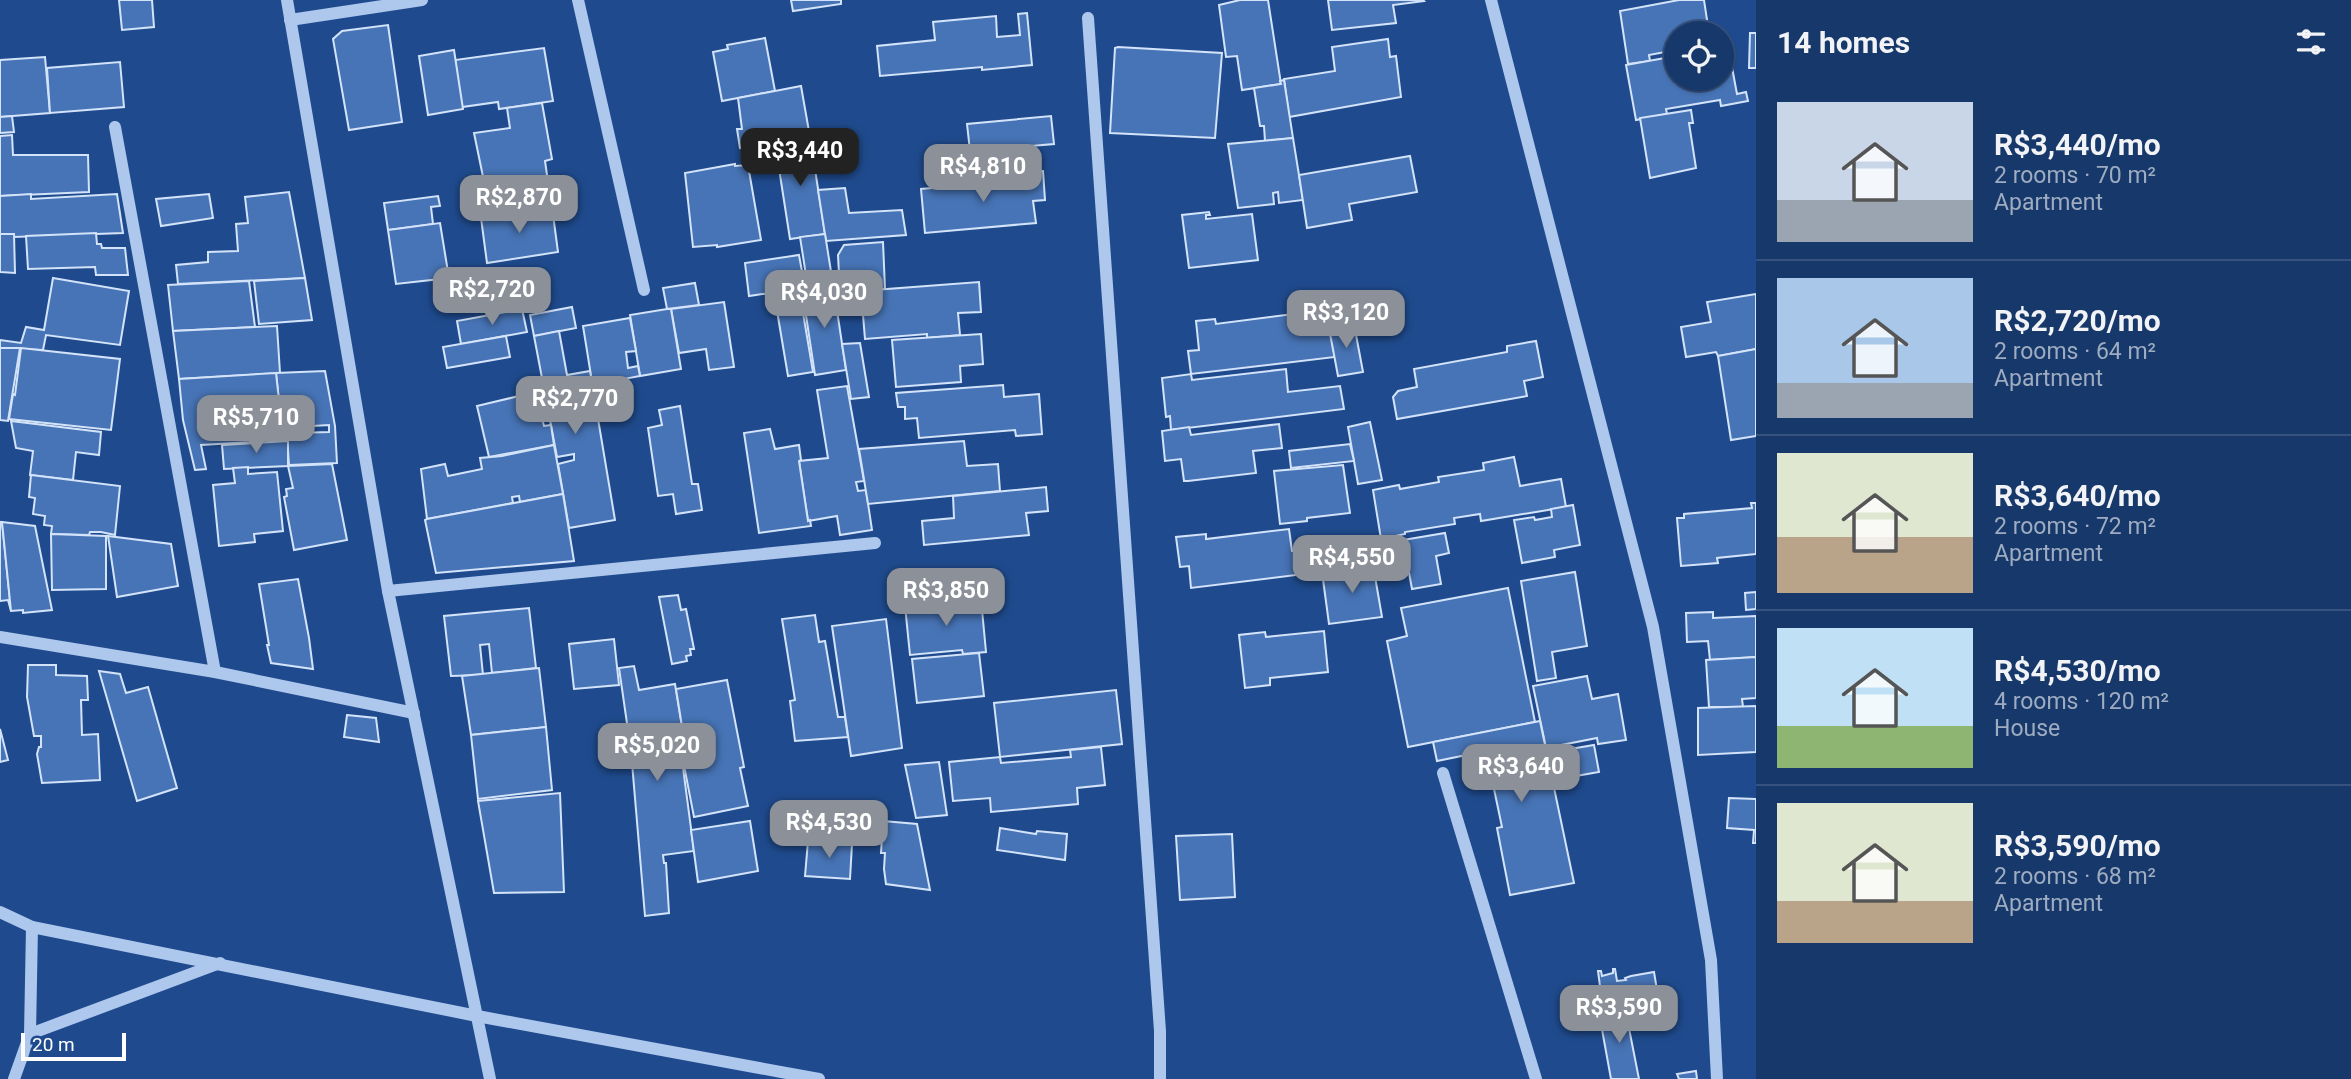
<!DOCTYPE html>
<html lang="en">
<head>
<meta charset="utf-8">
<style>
	body { margin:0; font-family:Roboto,sans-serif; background:#244372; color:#f1f3f6; height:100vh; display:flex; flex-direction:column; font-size:26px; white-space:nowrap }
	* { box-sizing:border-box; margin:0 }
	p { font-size:23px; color:#9eacc1 }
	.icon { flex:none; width:38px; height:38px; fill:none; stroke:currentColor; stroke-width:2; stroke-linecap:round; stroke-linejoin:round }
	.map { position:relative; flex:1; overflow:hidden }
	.drawer { display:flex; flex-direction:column; background:#17386a; width:595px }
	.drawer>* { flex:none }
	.controls { position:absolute; left:1664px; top:21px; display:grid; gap:14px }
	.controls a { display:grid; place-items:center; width:70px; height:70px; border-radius:50%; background:#17386a; box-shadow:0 2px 5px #0004,0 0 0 2px #36527e; font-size:35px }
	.scale { position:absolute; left:21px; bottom:18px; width:105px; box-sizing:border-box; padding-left:7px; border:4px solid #fff; border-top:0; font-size:19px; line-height:24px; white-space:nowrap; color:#fff; -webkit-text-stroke:5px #1f4b8e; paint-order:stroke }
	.price { position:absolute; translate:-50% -60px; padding:0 16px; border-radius:14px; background:#8c9099; color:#fff; font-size:23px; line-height:46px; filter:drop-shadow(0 2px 4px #0008) }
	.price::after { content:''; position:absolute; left:50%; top:42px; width:21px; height:16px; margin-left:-10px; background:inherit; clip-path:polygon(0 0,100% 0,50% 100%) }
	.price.selected { background:#222; color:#fff }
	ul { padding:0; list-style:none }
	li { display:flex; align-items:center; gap:21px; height:175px; padding:0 21px }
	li+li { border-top:2px solid #36527e }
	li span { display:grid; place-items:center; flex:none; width:196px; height:140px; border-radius:0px; color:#555 }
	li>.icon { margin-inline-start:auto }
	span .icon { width:84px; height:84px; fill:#fffc; stroke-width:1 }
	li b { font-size:30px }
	h2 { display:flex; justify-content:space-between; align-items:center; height:84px; padding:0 21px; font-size:30px }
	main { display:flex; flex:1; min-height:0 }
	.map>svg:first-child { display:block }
	.building { fill:#4774b6; stroke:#d3e3f9; stroke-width:2; fill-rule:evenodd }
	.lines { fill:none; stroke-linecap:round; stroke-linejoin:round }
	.minor { stroke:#adc7ed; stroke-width:12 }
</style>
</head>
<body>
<main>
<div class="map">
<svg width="1756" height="1079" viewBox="0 0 1756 1079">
	<rect width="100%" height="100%" fill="#1f4b8e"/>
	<g class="building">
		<polygon points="119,0 152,0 154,27 122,30"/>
		<polygon points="791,0 841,0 841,4 793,11"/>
		<polygon points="1240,0 1268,0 1281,84 1242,90 1237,56 1226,57 1219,5"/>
		<polygon points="1328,0 1423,0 1424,1 1393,5 1396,23 1332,30"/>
		<polygon points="1679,0 1704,0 1709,33 1676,33 1676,50 1649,55 1650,61 1628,64 1620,11"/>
		<polygon points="1027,13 1032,65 982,70 982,67 880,76 877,46 935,40 933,22 996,16 997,37 1020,35 1018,14"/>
		<polygon points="388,25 402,122 349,130 333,39 342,31"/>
		<polygon points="1750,33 1756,33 1756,68 1749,68"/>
		<polygon points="765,38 775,91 722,101 713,52 728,49 727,45"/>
		<polygon points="1388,39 1390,57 1396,56 1401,97 1289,117 1284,79 1335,71 1332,47"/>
		<polygon points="1728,46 1737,94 1746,92 1748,101 1721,106 1720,100 1666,109 1667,114 1636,120 1626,65 1676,56 1676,79 1722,79 1722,48"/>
		<polygon points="1118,47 1222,53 1215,138 1110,133 1115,48"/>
		<polygon points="544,48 553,101 499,109 498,102 462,107 455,60"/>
		<polygon points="454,50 463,109 428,115 419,56"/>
		<polygon points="45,57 50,113 0,117 0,60"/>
		<polygon points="120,62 124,107 50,113 47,68"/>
		<polygon points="1284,80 1293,138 1265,141 1264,126 1260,126 1254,88 1281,84 1280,81"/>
		<polygon points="801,86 810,137 740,148 737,129 742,129 738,98"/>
		<polygon points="542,103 552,159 545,161 549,189 488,201 474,133 510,128 507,108"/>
		<polygon points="1691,110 1693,123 1689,123 1696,168 1650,178 1640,118"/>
		<polygon points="12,116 14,132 0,133 0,117"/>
		<polygon points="1051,116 1054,144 970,151 967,124"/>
		<polygon points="12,135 13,155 88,155 89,192 0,196 0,136"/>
		<polygon points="810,137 825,234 790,239 775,143"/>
		<polygon points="1293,138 1303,200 1279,203 1278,192 1273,193 1274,204 1238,208 1228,144"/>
		<polygon points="1410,156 1417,192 1349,204 1352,220 1307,228 1299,175"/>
		<polygon points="735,164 735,166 748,165 761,240 717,247 717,245 693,247 685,173"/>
		<polygon points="1043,171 1045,200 1033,201 1036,223 925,233 921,189 1010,181 1010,174"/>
		<polygon points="845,188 849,213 902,210 906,235 826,241 818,190"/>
		<polygon points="289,192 305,278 178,284 176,265 208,262 208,252 238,251 236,224 248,223 245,197"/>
		<polygon points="31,194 31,199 117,194 123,233 14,237 14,234 0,234 0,196"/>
		<polygon points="209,194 213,218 161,226 156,199"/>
		<polygon points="438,196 440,206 431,207 433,224 388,230 384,203"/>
		<polygon points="552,207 558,252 487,263 481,218 518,212 519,216 527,215 527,211"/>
		<polygon points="1209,212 1210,215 1206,215 1206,219 1252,214 1258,260 1189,268 1182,215"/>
		<polygon points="440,223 449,278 396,284 388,230"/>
		<polygon points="96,233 97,244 101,244 102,248 125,248 128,275 96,275 95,267 28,269 26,236"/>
		<polygon points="0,234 14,234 15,273 0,272"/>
		<polygon points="825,234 833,284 808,288 800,237"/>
		<polygon points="883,242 885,289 840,293 838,255 844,245"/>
		<polygon points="799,255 805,288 749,296 745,263"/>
		<polygon points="53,278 129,291 120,345 46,335 43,350 0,348 0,340 21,343 26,327 44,330"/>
		<polygon points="305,278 312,320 259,324 254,281"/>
		<polygon points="249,281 255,327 173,331 168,285"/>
		<polygon points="979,282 981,312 958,313 960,335 927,338 927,334 865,339 861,291"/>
		<polygon points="695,283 699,305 667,309 663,288"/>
		<polygon points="833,284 846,370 815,375 802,289"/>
		<polygon points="799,289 813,372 788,376 774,293"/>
		<polygon points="1756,294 1756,349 1718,356 1716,352 1686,357 1681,327 1711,322 1707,302"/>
		<polygon points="724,302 734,367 709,370 706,349 679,353 671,309"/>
		<polygon points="572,307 576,328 534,336 530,315"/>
		<polygon points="522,309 527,332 461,344 457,321"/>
		<polygon points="667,309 671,309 681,369 640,376 630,315"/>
		<polygon points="1293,314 1296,332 1329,328 1335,357 1191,374 1188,351 1199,350 1196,321 1215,319 1216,324"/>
		<polygon points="630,318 636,351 626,352 628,368 638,366 640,376 613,381 620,416 598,419 583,326"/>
		<polygon points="1354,324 1363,372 1338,376 1329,328"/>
		<polygon points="277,326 280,373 179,379 173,331"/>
		<polygon points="559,331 567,375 590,371 615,520 569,528 558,464 574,460 574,454 557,457 534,336"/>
		<polygon points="981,334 983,364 960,366 961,382 896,387 892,340"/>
		<polygon points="506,336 510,357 447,368 443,347"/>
		<polygon points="1536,341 1543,377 1524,381 1527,396 1397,419 1393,397 1398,391 1417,387 1414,369 1507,352 1507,346"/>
		<polygon points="860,343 869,397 851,399 842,344"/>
		<polygon points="0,348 20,348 8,421 0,420"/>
		<polygon points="21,348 120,359 111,430 9,419 13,394 15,395"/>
		<polygon points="1756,349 1756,436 1731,440 1718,356"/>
		<polygon points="1286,369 1288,392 1340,386 1344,409 1171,430 1170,416 1166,417 1162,378 1191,374 1192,380"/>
		<path d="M 325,371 L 335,426 L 337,463 L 289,465 L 287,436 L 283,437 L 276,373 ZM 329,425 L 329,432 L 295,433 L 295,427 Z"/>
		<polygon points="276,373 283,437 287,436 288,440 201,445 206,469 195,470 183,420 179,379"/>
		<polygon points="1003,385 1004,397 1039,394 1042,434 1016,436 1015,430 919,438 917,418 905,419 905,407 898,407 896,393"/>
		<polygon points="847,386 864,481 856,482 858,491 866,490 872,530 840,535 837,516 808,521 799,461 828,458 817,390"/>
		<polygon points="544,390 549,417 542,418 544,426 551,425 554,445 489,457 477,406"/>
		<polygon points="680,406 692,484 698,484 702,510 676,514 673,494 658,496 648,428 662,425 659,410"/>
		<polygon points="11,421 101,432 99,455 76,452 73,480 30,475 33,451 16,448"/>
		<polygon points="1370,422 1382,480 1358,484 1348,427"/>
		<polygon points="1279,424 1282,448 1253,451 1256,473 1188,481 1184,481 1181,459 1165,461 1162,431 1189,427 1191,435"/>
		<polygon points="770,429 775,449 799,445 801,460 799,461 808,521 810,520 811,526 759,533 744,433"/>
		<polygon points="288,441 288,466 224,469 222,445"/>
		<polygon points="964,441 967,466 998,464 1000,491 868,504 859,449"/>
		<polygon points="1350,444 1354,461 1291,468 1289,451"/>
		<polygon points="554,445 563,494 520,502 519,496 512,497 513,503 427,519 421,469 445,464 448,476 482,469 480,458 502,456"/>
		<polygon points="1514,457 1520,486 1561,479 1566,507 1481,521 1480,514 1454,518 1455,524 1405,532 1405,534 1381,539 1373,490 1399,485 1400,489 1439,482 1438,477 1484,470 1483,463"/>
		<polygon points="332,464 347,540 294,550 284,497 287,496 286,489 293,488 288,466"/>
		<polygon points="1343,465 1350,513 1307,518 1307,521 1280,524 1274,471"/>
		<polygon points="248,467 248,474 277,472 283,531 254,534 255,542 219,546 213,485 235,483 233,468"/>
		<polygon points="31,475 120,486 115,535 101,532 90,532 89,535 51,534 52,526 44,525 45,516 33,514 35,498 29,497"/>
		<polygon points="1046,487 1048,511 1026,513 1029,535 924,545 922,521 954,518 953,496"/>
		<polygon points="563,494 574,561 436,573 425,520 427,519"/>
		<polygon points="1751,503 1756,503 1756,554 1717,558 1718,563 1681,566 1677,518 1684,518 1684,514 1752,508"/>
		<polygon points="1573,505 1580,545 1554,550 1555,557 1522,563 1514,520 1534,517 1535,520 1552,517 1551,509"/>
		<polygon points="0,522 2,522 11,611 8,600 0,601"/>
		<polygon points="2,522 35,526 52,610 23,613 23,610 11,611"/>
		<polygon points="1289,529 1292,551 1333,546 1336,570 1191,588 1189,566 1180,567 1176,537 1206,534 1206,539"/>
		<polygon points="1445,533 1449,553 1436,556 1441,584 1412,589 1403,540"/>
		<polygon points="51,534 106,536 106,589 52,590"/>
		<polygon points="108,536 171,544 178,586 117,597"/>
		<polygon points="1373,565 1382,617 1329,624 1322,572"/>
		<polygon points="1575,572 1587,646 1552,652 1556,678 1537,681 1521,581"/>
		<polygon points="298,579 309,638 313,669 271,663 267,645 269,645 259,584"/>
		<polygon points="1508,588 1535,722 1408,747 1387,641 1407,636 1401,608"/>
		<polygon points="1756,592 1756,609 1746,610 1745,593"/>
		<polygon points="678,595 681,610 686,609 694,649 690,649 691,655 686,656 687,661 672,664 659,597"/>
		<polygon points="981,599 986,652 963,654 962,650 910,655 905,606"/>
		<polygon points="529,608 536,668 492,673 489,644 480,645 483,675 451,676 444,616"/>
		<polygon points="1713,612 1713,618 1756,616 1756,657 1710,660 1708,641 1687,642 1686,613"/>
		<polygon points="815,615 819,642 825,641 838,717 845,717 848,737 795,741 790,701 795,700 782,619"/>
		<polygon points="886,619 902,748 851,756 832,626"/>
		<polygon points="1324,631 1328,672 1270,678 1270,685 1245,688 1239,635 1265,632 1266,637"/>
		<polygon points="614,639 619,685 574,689 569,644"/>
		<polygon points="979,653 984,696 917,703 912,659"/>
		<polygon points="1756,657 1756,698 1742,699 1743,707 1709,707 1706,660"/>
		<polygon points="28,665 56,665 56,675 87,676 88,700 81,700 82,735 98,734 100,780 42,783 37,754 39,747 41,747 41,736 34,736 27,697"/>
		<polygon points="634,666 639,690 675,684 685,745 680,745 694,851 663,855 664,863 666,863 669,913 645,916 631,751 619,668"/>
		<polygon points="539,668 546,727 471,735 462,676"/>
		<polygon points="99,671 120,674 126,693 148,687 177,788 137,801"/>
		<polygon points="1587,676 1592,699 1618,694 1626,740 1598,744 1597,738 1546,748 1533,686"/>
		<polygon points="727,680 744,767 740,768 748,806 694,817 680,745 685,745 676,689"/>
		<polygon points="1116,690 1122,744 1000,757 994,703"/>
		<polygon points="1756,706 1756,752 1698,755 1698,708"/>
		<polygon points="347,715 376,718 379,742 344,737"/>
		<polygon points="1540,721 1574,883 1510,895 1497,828 1502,827 1486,751 1437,761 1433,742"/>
		<polygon points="546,727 552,790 478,799 471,735"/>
		<polygon points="0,729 8,760 0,762"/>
		<polygon points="1594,745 1599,772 1553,780 1547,753"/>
		<polygon points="1101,747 1105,785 1077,788 1078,804 991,812 990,798 953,801 949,762 1000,757 1001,763 1071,757 1070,750"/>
		<polygon points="939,762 947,815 916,818 905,765"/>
		<polygon points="560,793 564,892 494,893 478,801"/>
		<polygon points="1729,798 1756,799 1756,843 1753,843 1754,830 1727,828"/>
		<polygon points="750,821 758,871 698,882 691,830"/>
		<polygon points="883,821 917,824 930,890 886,884 884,869 885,853 881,853"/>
		<polygon points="1000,828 1036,834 1037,831 1067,834 1065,860 997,850"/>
		<polygon points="1232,834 1235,897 1180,900 1176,836"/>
		<polygon points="808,841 852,844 850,879 805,876"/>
		<polygon points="1613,969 1615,969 1617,981 1626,980 1625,978 1631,976 1654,972 1659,1002 1599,1013 1594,986 1600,986 1598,971 1601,971 1602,976 1613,973"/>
		<polygon points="1625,1008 1639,1079 1611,1079 1599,1013"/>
		<polygon points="1696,1071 1697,1079 1679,1079 1677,1074"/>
	</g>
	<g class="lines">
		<g class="minor">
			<polyline points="287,0 388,591 490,1079"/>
			<polyline points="578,0 644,290"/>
			<polyline points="1491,0 1653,627 1711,960 1717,1079"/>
			<polyline points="1088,18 1160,1031 1160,1079"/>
			<polyline points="290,20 422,0"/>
			<polyline points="115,127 215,672"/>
			<polyline points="388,591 875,543"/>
			<polyline points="0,637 215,672 414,713"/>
			<polyline points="1443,773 1536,1079"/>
			<polyline points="0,912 32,927 477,1016 819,1079"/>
			<polyline points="30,1034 220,963"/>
			<polyline points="14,1079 30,1034 32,927"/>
		</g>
	</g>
</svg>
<div class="controls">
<a><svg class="icon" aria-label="locate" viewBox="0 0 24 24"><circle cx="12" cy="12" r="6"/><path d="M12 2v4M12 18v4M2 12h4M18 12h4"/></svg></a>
</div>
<div class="scale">20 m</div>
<b class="price selected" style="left:800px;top:188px">R$3,440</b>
<b class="price" style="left:983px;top:204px">R$4,810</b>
<b class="price" style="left:519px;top:235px">R$2,870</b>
<b class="price" style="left:492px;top:327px">R$2,720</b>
<b class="price" style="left:824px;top:330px">R$4,030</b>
<b class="price" style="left:1346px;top:350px">R$3,120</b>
<b class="price" style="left:575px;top:436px">R$2,770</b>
<b class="price" style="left:256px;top:455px">R$5,710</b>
<b class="price" style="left:1352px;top:595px">R$4,550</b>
<b class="price" style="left:946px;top:628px">R$3,850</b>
<b class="price" style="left:657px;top:783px">R$5,020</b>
<b class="price" style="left:1521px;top:804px">R$3,640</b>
<b class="price" style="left:829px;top:860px">R$4,530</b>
<b class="price" style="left:1619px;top:1045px">R$3,590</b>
</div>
<section class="drawer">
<h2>14 homes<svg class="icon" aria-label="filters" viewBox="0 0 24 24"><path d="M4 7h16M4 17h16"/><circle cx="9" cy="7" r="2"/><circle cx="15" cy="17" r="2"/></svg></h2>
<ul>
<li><span style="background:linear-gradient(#c9d6e8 70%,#9aa5b1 0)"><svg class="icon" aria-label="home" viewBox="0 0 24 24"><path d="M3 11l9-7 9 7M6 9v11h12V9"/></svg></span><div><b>R$3,440/mo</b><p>2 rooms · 70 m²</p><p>Apartment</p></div></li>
<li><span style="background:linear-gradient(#a9c7e8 75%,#9aa5b1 0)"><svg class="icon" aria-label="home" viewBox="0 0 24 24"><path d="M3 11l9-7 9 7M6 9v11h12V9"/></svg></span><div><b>R$2,720/mo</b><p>2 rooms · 64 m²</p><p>Apartment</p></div></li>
<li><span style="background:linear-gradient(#dfe7d0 60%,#b9a48a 0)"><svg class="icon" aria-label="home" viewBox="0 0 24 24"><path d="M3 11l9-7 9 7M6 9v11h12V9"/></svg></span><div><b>R$3,640/mo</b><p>2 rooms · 72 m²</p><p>Apartment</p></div></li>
<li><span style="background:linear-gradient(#bfe0f5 70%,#8fb573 0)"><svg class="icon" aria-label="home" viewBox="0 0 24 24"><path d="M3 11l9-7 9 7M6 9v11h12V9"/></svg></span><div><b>R$4,530/mo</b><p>4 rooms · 120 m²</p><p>House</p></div></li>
<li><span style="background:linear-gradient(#dfe7d0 70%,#b9a48a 0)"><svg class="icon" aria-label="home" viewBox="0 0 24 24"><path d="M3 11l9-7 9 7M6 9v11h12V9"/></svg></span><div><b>R$3,590/mo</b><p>2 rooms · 68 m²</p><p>Apartment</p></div></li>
</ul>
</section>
</main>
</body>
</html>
